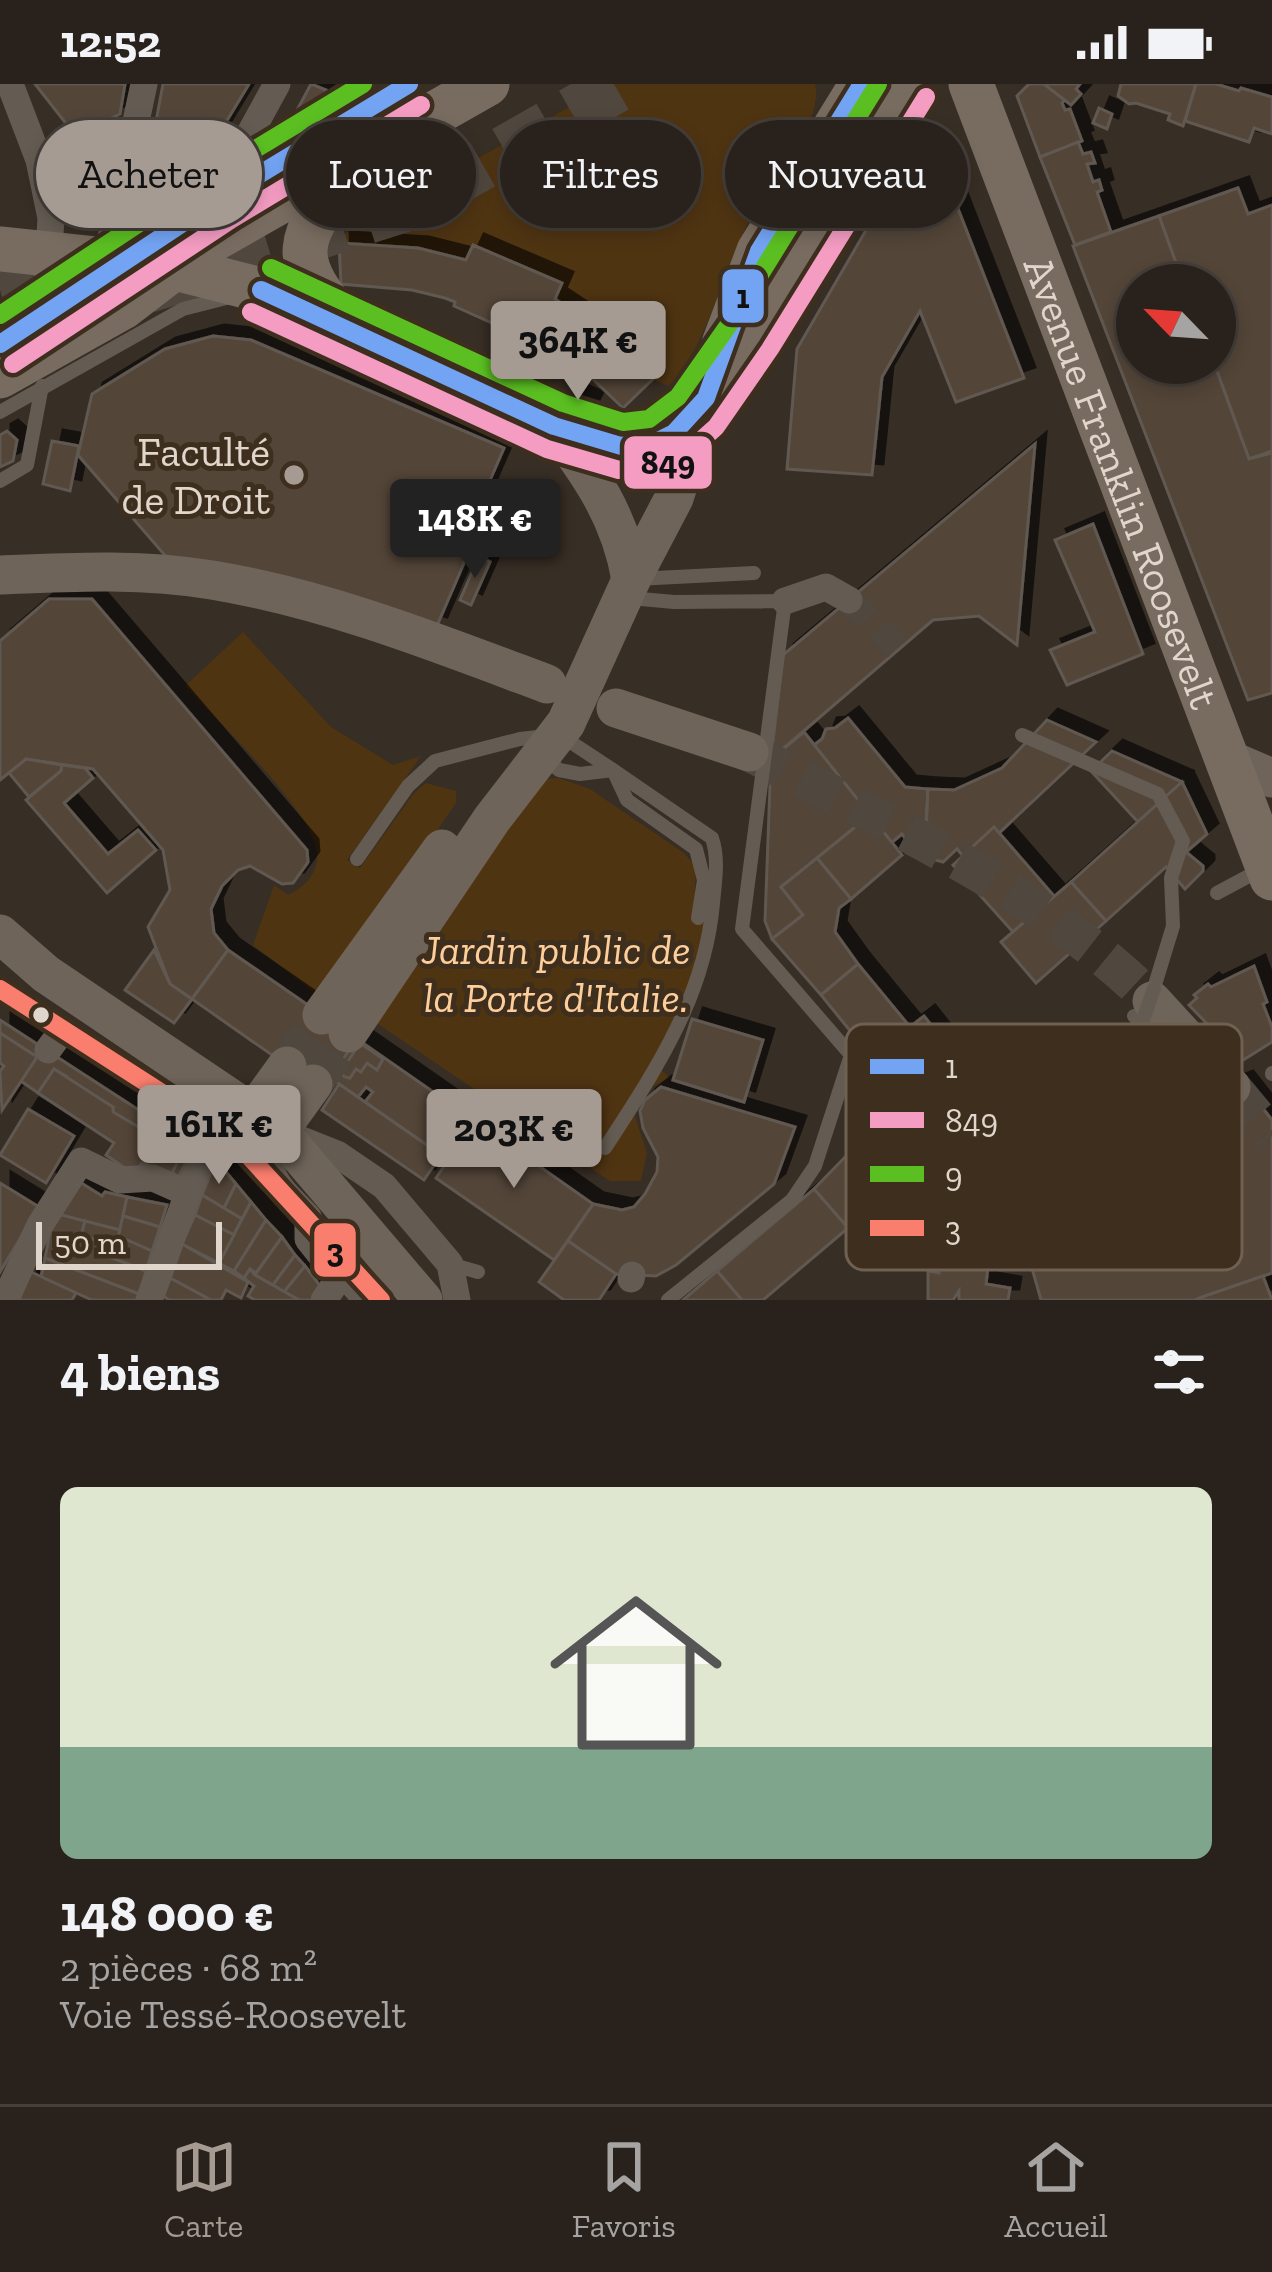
<!DOCTYPE html>
<html lang="fr">
<head>
<meta charset="utf-8">
<style>
	body { margin:0; font-family:"Zilla Slab",serif; background:#312a25; color:#f1f3f6; height:100vh; display:flex; flex-direction:column; font-size:45px; white-space:nowrap }
	* { box-sizing:border-box; margin:0 }
	p { font-size:39px; color:#a5a4a3 }
	.icon { flex:none; width:66px; height:66px; fill:none; stroke:currentColor; stroke-width:2; stroke-linecap:round; stroke-linejoin:round }
	.map { position:relative; height:1216px; overflow:hidden }
	.side { display:flex; flex-direction:column; background:#29221c; flex:1 }
	.side>* { flex:none }
	.hud { position:absolute; left:36px; top:36px; width:1200px; height:108px; display:flex; gap:24px }
	.needle { width:78px; rotate:295deg }
	.buttons { position:absolute; left:1116px; top:180px; display:grid; gap:24px }
	.buttons a { display:grid; place-items:center; width:120px; height:120px; border-radius:50%; background:#29221c; box-shadow:0 6px 18px #0003,0 0 0 3px #453f3b; font-size:60px }
	.scale { position:absolute; left:36px; bottom:30px; width:186px; box-sizing:border-box; padding-left:12px; border:6px solid #e0d6cc; border-top:0; font-size:33px; line-height:42px; white-space:nowrap; color:#e0d6cc; -webkit-text-stroke:9px #3e2e1e; paint-order:stroke }
	.price { position:absolute; translate:-50% -102px; padding:0 27px; border-radius:12px; background:#a59b92; color:#111; font-size:39px; line-height:78px; filter:drop-shadow(0 3px 6px #0008) }
	.price::after { content:''; position:absolute; left:50%; top:72px; width:36px; height:27px; margin-left:-18px; background:inherit; clip-path:polygon(0 0,100% 0,50% 100%) }
	.price.active { background:#222; color:#fff }
	ul { padding:0; list-style:none }
	li { display:grid; align-content:center; gap:24px; height:636px; padding:0 60px }
	li+li { border-top:3px solid #453f3b }
	li span { display:grid; place-items:center; height:372px; border-radius:18px; color:#555 }
	li>.icon { margin-inline-start:auto }
	span .icon { width:216px; height:216px; fill:#fffc; stroke-width:1 }
	li b { font-size:51px }
	h2 { display:flex; justify-content:space-between; align-items:center; height:144px; padding:0 60px; font-size:51px }
	.tag { padding:0 42px; border-radius:54px; background:#29221c; box-shadow:0 6px 18px #0003,0 0 0 3px #453f3b; font-size:42px; line-height:108px }
	.tag.active { background:#a59b92; color:#111 }
	.status { display:flex; justify-content:space-between; align-items:center; height:84px; padding:0 60px; background:#29221c; direction:ltr }
	.status svg { height:33px; fill:currentColor }
	.dock { display:flex; justify-content:space-around; align-items:center; height:168px; border-top:3px solid #453f3b; background:#29221c; font-size:33px; color:#a5a4a3 }
	.dock a { display:grid; justify-items:center; gap:6px }
	.dock .active { color:#a59b92 }
	.map>svg:first-child { display:block }
	.green { fill:#4f3412 }
	.building { fill:#524537; stroke:#605951; stroke-width:3; filter:url(#shadow) }
	.lines { fill:none; stroke-linecap:round; stroke-linejoin:round }
	.street-tunnel { stroke:#50473e; stroke-width:27; stroke-dasharray:27 14; stroke-linecap:butt }
	.secondary-tunnel { stroke:#50473e; stroke-width:39; stroke-dasharray:39 20; stroke-linecap:butt }
	.highway-tunnel { stroke:#50473e; stroke-width:51; stroke-dasharray:51 26; stroke-linecap:butt }
	.lane { stroke:#645c53; stroke-width:14 }
	.street { stroke:#645c53; stroke-width:27 }
	.secondary { stroke:#6f6459; stroke-width:39 }
	.primary { stroke:#786b5f; stroke-width:45 }
	.lane-bridge { stroke:#645c53; stroke-width:14 }
	.bus-1-casing { stroke:#3e2e1e; stroke-width:27 }
	.bus-2-casing { stroke:#3e2e1e; stroke-width:27 }
	.bus-3-casing { stroke:#3e2e1e; stroke-width:27 }
	.bus-4-casing { stroke:#3e2e1e; stroke-width:27 }
	.bus-1 { stroke:#73a4f4; stroke-width:18 }
	.bus-2 { stroke:#f49cc2; stroke-width:18 }
	.bus-3 { stroke:#5bbf21; stroke-width:18 }
	.bus-4 { stroke:#f97e6e; stroke-width:18 }
	.poi-dot { fill:#a59b92; stroke:#3e2e1e; stroke-width:4.5 }
	.bus-dot { fill:#e0d6cc; stroke:#3e2e1e; stroke-width:4.5 }
	.labels { text-anchor:middle; dominant-baseline:central; stroke-width:10; stroke-linejoin:round; paint-order:stroke }
	.poi-label { font-size:42px; fill:#e0d6cc; stroke:#3e2e1e; text-anchor:end }
	.street-label { font-size:42px; fill:#e0d6cc; stroke:#3e2e1e }
	.park-label { font-size:42px; font-style:italic; fill:#fdcd9a; stroke:#3e2e1e }
	.key { fill:#3e2e1e; stroke:#6f6052; stroke-width:3 }
	.key-label { font-size:33px; fill:#e0d6cc }
	.line-badge { stroke:#3e2e1e; stroke-width:4.5 }
	.pale-badge-label { font-size:33px; text-anchor:middle; font-weight:bold; fill:#111 }
</style>
</head>
<body>
<div class="status"><b>12:52</b><svg viewBox="0 0 49 12"><path d="M0 12V9h3v3zM5 12V6h3v6zM10 12V3h3v9zM15 12V0h3v12zM26 1h20v11H26zM47 4h2v5h-2z"/></svg></div>
<div class="map">
<svg width="1272" height="1216" viewBox="0 0 1272 1216">
	<defs>
		<filter id="shadow"><feDropShadow dx="11" dy="-11" stdDeviation="0" flood-color="#0009"/></filter>
	</defs>
	<rect width="100%" height="100%" fill="#372e25"/>
	<g class="green">
		<path d="M 610,0 L 815,0 C 825,40 765,105 747,141 C 726,181 701,277 668,302 L 653,295 L 603,247 L 555,215 L 561,199 L 474,161 L 466,176 L 418,164 L 339,159 L 342,151 Z"/>
		<path d="M 243,548 L 331,643 L 393,681 L 421,672 L 347,776 L 360,784 L 414,709 L 426,699 L 456,707 L 456,719 L 321,914 L 253,861 L 274,801 L 288,811 C 305,803 319,789 317,769 C 313,726 216,636 185,602 Z"/>
		<polygon points="559,694 590,705 684,769 696,783 694,833 705,840 687,910 654,977 669,994 649,1004 634,1029 647,1069 641,1097 610,1097 369,934 544,695"/>
	</g>
	<g class="building">
		<polygon points="35,0 125,0 120,30 75,51"/>
		<polygon points="163,0 249,0 200,81 152,59"/>
		<polygon points="311,0 326,6 310,36 296,28"/>
		<polygon points="1029,0 1044,0 1065,16 1062,19 1065,26 1070,25 1082,57 1040,73 1017,12"/>
		<polygon points="1044,0 1080,0 1076,5 1081,10 1071,21"/>
		<polygon points="1121,0 1196,0 1183,42 1168,36 1170,30 1136,19 1129,20 1118,12"/>
		<polygon points="1196,0 1216,0 1239,7 1241,4 1272,13 1272,50 1254,44 1249,58 1185,37"/>
		<polygon points="1099,24 1112,30 1107,45 1093,39"/>
		<polygon points="1078,58 1083,70 1091,68 1095,79 1087,80 1093,98 1099,96 1102,106 1097,108 1111,148 1075,161 1040,73"/>
		<polygon points="152,59 200,81 181,110 164,114 153,109 147,100"/>
		<polygon points="948,99 1024,294 956,318 920,227 882,293 872,391 787,385 797,265 890,105"/>
		<polygon points="1238,104 1248,130 1272,121 1272,367 1249,375 1214,279 1215,201 1184,201 1159,132"/>
		<polygon points="1159,132 1184,201 1137,201 1137,279 1214,279 1249,375 1272,369 1272,609 1248,616 1073,162"/>
		<polygon points="339,159 418,164 466,176 473,161 562,199 555,215 603,247 653,295 623,324 578,281 539,254 530,256 454,222 455,218 445,214 412,206 341,200"/>
		<polygon points="213,252 251,256 504,364 484,410 492,414 436,544 169,476 78,371 92,310 165,265"/>
		<polygon points="569,309 592,319 587,329 564,319"/>
		<polygon points="7,347 17,356 13,377 0,383 0,351"/>
		<polygon points="52,357 79,362 70,407 43,400"/>
		<polygon points="1035,360 1017,561 979,532 933,536 771,675 783,571"/>
		<polygon points="1093,440 1143,570 1067,601 1050,566 1095,548 1055,456"/>
		<polygon points="479,472 490,478 471,521 460,516"/>
		<polygon points="49,515 92,515 307,766 308,778 293,799 282,800 250,782 238,786 222,802 211,825 214,849 228,866 192,915 170,900 148,843 170,806 163,766 93,685 26,675 0,696 0,557"/>
		<polygon points="848,634 905,703 928,705 924,765 913,764 902,750 891,759 814,661 822,655 826,645 835,644"/>
		<polygon points="1047,636 1096,658 999,749 994,743 963,772 957,765 943,778 925,773 928,705 954,706 1002,684"/>
		<polygon points="804,648 870,731 781,803 803,831 772,855 765,837 771,675"/>
		<polygon points="1112,667 1182,698 1138,738 1091,687"/>
		<polygon points="26,675 62,681 61,687 29,713 9,689"/>
		<polygon points="62,681 85,684 93,694 64,719 108,770 138,746 156,766 107,809 26,716 61,687"/>
		<polygon points="1182,698 1207,750 1186,768 1203,782 1203,787 1185,805 1166,783 1106,837 1071,798"/>
		<polygon points="870,731 902,771 851,815 817,774"/>
		<polygon points="994,743 1054,812 1013,848 953,781"/>
		<polygon points="817,774 851,815 839,824 835,848 858,880 821,911 772,855 803,831 781,803"/>
		<polygon points="1071,798 1106,837 1036,899 1001,858"/>
		<polygon points="154,866 170,900 192,915 174,939 125,906"/>
		<polygon points="228,866 357,955 322,1006 192,915"/>
		<polygon points="858,880 910,943 924,932 950,965 913,996 900,980 886,991 821,911"/>
		<polygon points="1254,882 1267,918 1263,920 1272,943 1272,958 1240,978 1218,947 1216,949 1189,921 1197,914 1194,911 1208,900 1211,903"/>
		<polygon points="692,935 763,956 744,1018 673,996"/>
		<polygon points="0,936 194,1062 178,1094 171,1091 182,1069 113,1028 113,1023 64,994 66,992 54,985 38,1009 21,997 37,973 0,949"/>
		<polygon points="0,949 37,973 2,1026 0,987 4,982 0,979"/>
		<polygon points="357,955 475,1037 462,1055 455,1050 448,1060 441,1055 434,1066 365,1018 373,1008 366,1003 358,1013 330,994"/>
		<polygon points="360,959 383,975 377,986 367,979 361,988 356,985 350,994 345,993 340,989"/>
		<polygon points="54,985 113,1023 113,1028 182,1069 171,1091 142,1079 134,1090 106,1071 114,1059 38,1009"/>
		<polygon points="1242,998 1272,1036 1272,1189 1195,1216 1041,1216 1005,1089"/>
		<polygon points="339,1000 441,1071 424,1096 322,1026"/>
		<polygon points="661,1003 795,1043 774,1100 676,1181 656,1192 616,1190 568,1157 593,1120 622,1126 634,1123 645,1110 657,1088 658,1073 643,1044 640,1027 645,1016"/>
		<polygon points="28,1025 74,1052 46,1099 0,1071"/>
		<polygon points="475,1037 593,1120 554,1176 436,1094"/>
		<polygon points="847,1071 924,1078 919,1128 867,1124 848,1144 814,1105"/>
		<polygon points="222,1083 236,1100 224,1124 202,1111 213,1084"/>
		<polygon points="78,1097 102,1112 105,1108 127,1113 120,1146 59,1131"/>
		<polygon points="0,1099 39,1123 0,1188"/>
		<polygon points="236,1100 251,1118 242,1135 224,1124"/>
		<polygon points="814,1105 848,1144 763,1216 742,1216 717,1187"/>
		<polygon points="202,1111 242,1135 234,1151 195,1131"/>
		<polygon points="127,1113 167,1121 160,1143 123,1132"/>
		<polygon points="251,1118 266,1136 234,1187 219,1179"/>
		<polygon points="54,1129 85,1137 81,1152 114,1161 110,1173 146,1187 139,1210 45,1174"/>
		<polygon points="945,1130 994,1133 986,1200 1010,1204 1008,1216 959,1216 959,1207 953,1216 928,1216 928,1187 939,1189"/>
		<polygon points="195,1131 234,1151 219,1179 182,1160"/>
		<polygon points="123,1132 160,1143 152,1167 118,1152"/>
		<polygon points="266,1136 282,1153 256,1189 250,1185 244,1194 234,1187"/>
		<polygon points="85,1137 120,1146 118,1152 152,1167 146,1187 110,1173 114,1161 81,1152"/>
		<polygon points="282,1153 295,1171 273,1201 255,1191"/>
		<polygon points="568,1157 616,1190 599,1216 564,1216 539,1198"/>
		<polygon points="182,1160 248,1198 241,1214 226,1206 221,1216 211,1216 170,1194"/>
		<polygon points="295,1171 305,1182 284,1208 273,1201"/>
		<polygon points="45,1174 139,1210 137,1216 92,1216 41,1193"/>
		<polygon points="305,1182 321,1203 313,1216 299,1216 284,1208"/>
		<polygon points="250,1185 255,1191 299,1216 255,1216 248,1212 254,1202 244,1194"/>
		<polygon points="717,1187 742,1216 683,1216"/>
		<polygon points="31,1188 76,1209 72,1216 19,1216"/>
		<polygon points="1263,1192 1272,1216 1195,1216 1202,1213"/>
		<polygon points="170,1194 207,1214 206,1216 169,1216 163,1212"/>
	</g>
	<g class="lines">
		<polyline class="street-tunnel" points="849,516 901,568"/>
		<g class="secondary-tunnel">
			<path d="M 749,668 C 882,737 1045,809 1152,917"/>
			<polyline points="287,982 322,931"/>
			<polyline points="313,1000 348,949"/>
			<polyline points="1231,1003 1272,1052"/>
		</g>
		<g class="highway-tunnel">
			<polyline points="0,206 235,141"/>
			<polyline points="0,250 413,120 622,0"/>
		</g>
		<g class="lane">
			<polyline points="139,167 409,0"/>
			<polyline points="0,260 106,189"/>
			<polyline points="0,328 183,225 230,213"/>
			<polyline points="0,397 27,381 42,302"/>
			<polyline points="636,495 754,489"/>
			<polyline points="630,514 674,518 785,517 742,845 851,971 815,1082 792,1116 668,1216"/>
			<polyline points="560,651 613,686 627,716 696,765 704,796 698,834"/>
			<polyline points="1022,651 1158,710 1183,757 1171,794 1173,842 1154,904"/>
			<path d="M 357,775 L 408,702 L 435,677 L 520,655 L 538,653 L 549,661 L 551,679 L 559,686 L 580,690 L 613,686 L 712,754 C 719,775 715,797 713,819 C 705,913 655,987 605,1064"/>
			<polyline points="1217,809 1260,786"/>
			<polyline points="0,905 187,1025 267,1088"/>
			<polyline points="1134,932 1204,1014"/>
			<polyline points="1272,989 1272,990"/>
			<polyline points="1103,1052 1128,980"/>
			<polyline points="309,1134 381,1216"/>
			<polyline points="450,1180 478,1188"/>
			<polyline points="339,1194 358,1216"/>
		</g>
		<g class="street">
			<polyline points="10,0 39,76 51,134 46,219 43,233 18,276"/>
			<polyline points="111,154 144,0"/>
			<polyline points="205,160 227,91 277,0"/>
			<polyline points="785,517 826,503 849,516"/>
			<polyline points="48,966 62,947"/>
			<polyline points="631,1195 632,1191"/>
			<polyline points="5,1216 40,1141 81,1077 120,1096 153,1094 187,1109"/>
			<path d="M 149,1216 C 176,1149 192,1077 237,1018"/>
			<path d="M 324,1216 L 339,1194 L 308,1155 L 308,1133 C 280,1103 258,1090 279,1047 L 337,1070 L 384,1102 L 450,1180 L 457,1216"/>
		</g>
		<g class="secondary">
			<path d="M 554,342 C 591,391 621,434 631,496"/>
			<path d="M 0,491 C 70,488 142,484 212,496 C 327,515 438,559 547,600"/>
			<polyline points="616,624 749,668"/>
			<polyline points="1225,674 1272,694"/>
			<polyline points="0,850 46,890 279,1047 423,1216"/>
			<polyline points="1152,917 1231,1003"/>
			<polyline points="322,931 442,765"/>
			<polyline points="348,949 492,735 566,639 631,496 674,414 706,316"/>
			<polyline points="253,1029 287,982"/>
			<polyline points="279,1047 313,1000"/>
		</g>
		<g class="primary">
			<path id="s1" d="M 971,0 L 1272,794"/>
			<path d="M 0,165 L 171,183 L 261,206 L 554,342 C 585,353 619,369 652,359 C 670,353 685,342 697,328 C 778,227 836,108 906,0"/>
			<path d="M 350,243 C 286,178 293,151 354,89"/>
			<polyline points="724,260 759,167 862,0"/>
			<polyline points="0,292 123,223 205,160 487,0"/>
		</g>
		<polyline class="lane-bridge" points="1128,980 1154,904"/>
		<g class="bus-1-casing">
			<g id="bus-1">
				<polyline points="261,206 554,342 621,362 656,358 674,349 706,314 759,167 862,0"/>
				<polyline points="0,260 219,115 409,0"/>
			</g>
		</g>
		<g class="bus-2-casing">
			<g id="bus-2">
				<polyline points="251,228 547,365 619,386 663,381 688,368 716,343 770,265 926,13"/>
				<polyline points="13,280 232,135 421,21"/>
			</g>
		</g>
		<g class="bus-3-casing">
			<g id="bus-3">
				<polyline points="271,184 563,319 623,338 649,335 678,313 730,239 878,0"/>
				<polyline points="0,231 206,95 363,0"/>
			</g>
		</g>
		<g class="bus-4-casing">
			<polyline id="bus-4" points="0,905 187,1025 244,1067 381,1216"/>
		</g>
		<use href="#bus-1" class="bus-1"/>
		<use href="#bus-2" class="bus-2"/>
		<use href="#bus-3" class="bus-3"/>
		<use href="#bus-4" class="bus-4"/>
	</g>
	<circle class="poi-dot" cx="294" cy="391" r="12"/>
	<circle class="bus-dot" cx="41" cy="931" r="10"/>
	<g class="labels">
		<g class="poi-label">
			<text x="270" y="367">Faculté<tspan x="270" dy="48">de Droit</tspan></text>
		</g>
		<g class="street-label">
			<text stroke="none"><textPath href="#s1" startOffset="426">Avenue Franklin Roosevelt</textPath></text>
		</g>
		<g class="park-label">
			<text x="556" y="865">Jardin public de<tspan x="556" dy="48">la Porte d'Italie.</tspan></text>
		</g>
	</g>
	<rect x="846" y="940" width="396" height="246" rx="18" class="key"/>
	<rect x="870" y="975" width="54" height="15" fill="#73a4f4"/>
	<rect x="870" y="1028" width="54" height="16" fill="#f49cc2"/>
	<rect x="870" y="1082" width="54" height="16" fill="#5bbf21"/>
	<rect x="870" y="1136" width="54" height="16" fill="#f97e6e"/>
	<g class="key-label">
		<text x="945" y="994">1</text>
		<text x="945" y="1048">849</text>
		<text x="945" y="1102">9</text>
		<text x="945" y="1156">3</text>
	</g>
	<g class="line-badge">
		<rect x="720" y="183" width="46" height="58" rx="12" fill="#73a4f4"/>
		<rect x="622" y="350" width="92" height="57" rx="12" fill="#f49cc2"/>
		<rect x="312" y="1137" width="46" height="58" rx="12" fill="#f97e6e"/>
	</g>
	<g class="pale-badge-label">
		<text x="743" y="224">1</text>
		<text x="668" y="390">849</text>
		<text x="335" y="1178">3</text>
	</g>
</svg>
<div class="buttons">
<a><svg class="needle" viewBox="-14 -14 28 28"><path d="M0-13l5 13h-10z" fill="#e53935"/><path d="M0 13l5-13h-10z" fill="#a5a4a3"/></svg></a>
</div>
<div class="scale">50 m</div>
<b class="price" style="left:578px;top:319px">364K €</b>
<b class="price active" style="left:475px;top:497px">148K €</b>
<b class="price" style="left:219px;top:1103px">161K €</b>
<b class="price" style="left:514px;top:1107px">203K €</b>
<div class="hud">
<a class="tag active">Acheter</a>
<a class="tag">Louer</a>
<a class="tag">Filtres</a>
<a class="tag">Nouveau</a>
</div>
</div>
<section class="side">
<h2>4 biens<svg class="icon" aria-label="filters" viewBox="0 0 24 24"><path d="M4 7h16M4 17h16"/><circle cx="9" cy="7" r="2"/><circle cx="15" cy="17" r="2"/></svg></h2>
<ul>
<li><span style="background:linear-gradient(#dfe7d0 70%,#7fa58c 0)"><svg class="icon" aria-label="home" viewBox="0 0 24 24"><path d="M3 11l9-7 9 7M6 9v11h12V9"/></svg></span><div><b>148 000 €</b><p>2 pièces · 68 m²</p><p>Voie Tessé-Roosevelt</p></div></li>
</ul>
</section>
<nav class="dock">
<a class="active"><svg class="icon" aria-label="map" viewBox="0 0 24 24"><path d="M3 6l6-2 6 2 6-2v14l-6 2-6-2-6 2zM9 4v14M15 6v14"/></svg>Carte</a>
<a><svg class="icon" aria-label="saved" viewBox="0 0 24 24"><path d="M7 4h10v16l-5-4-5 4z"/></svg>Favoris</a>
<a><svg class="icon" aria-label="home" viewBox="0 0 24 24"><path d="M3 11l9-7 9 7M6 9v11h12V9"/></svg>Accueil</a>
</nav>
</body>
</html>
